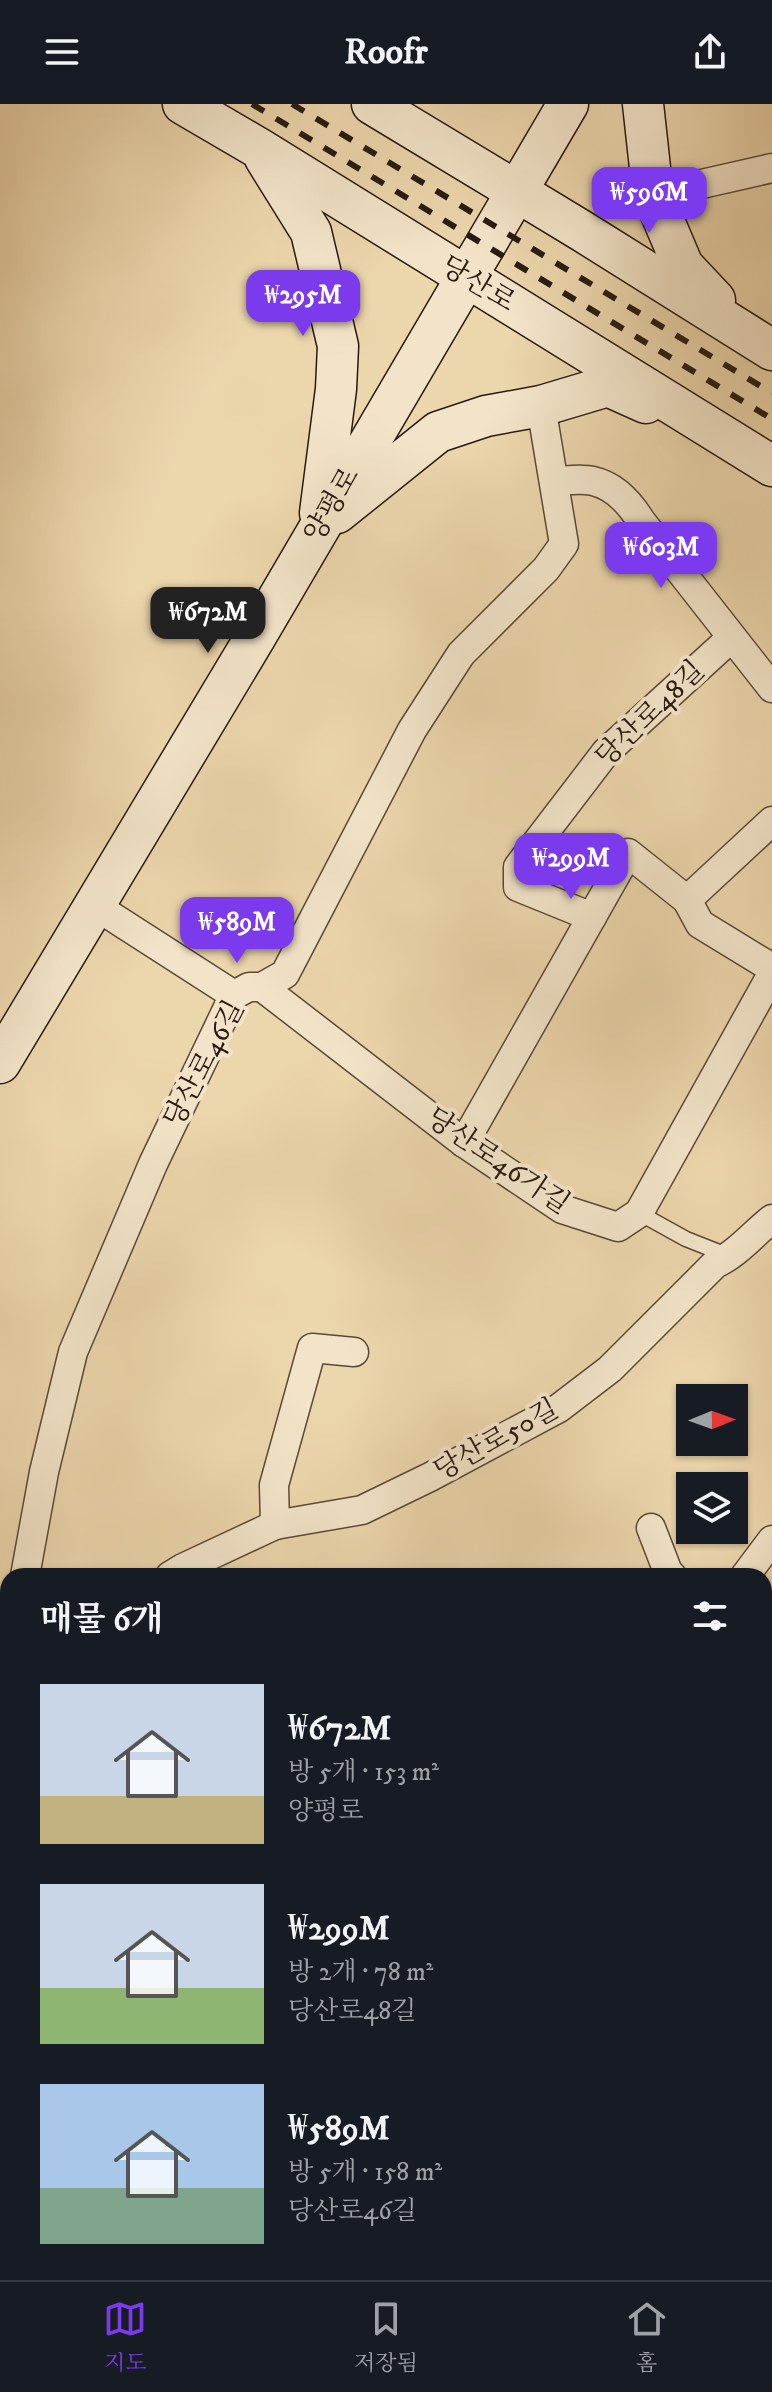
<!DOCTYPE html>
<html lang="ko">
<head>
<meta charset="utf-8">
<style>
	body { margin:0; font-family:"IM FELL DW Pica","Noto Serif KR",serif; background:#20242c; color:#f1f3f6; height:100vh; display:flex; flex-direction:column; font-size:30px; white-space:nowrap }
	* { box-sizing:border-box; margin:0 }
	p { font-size:26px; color:#9ea1a6 }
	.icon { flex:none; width:44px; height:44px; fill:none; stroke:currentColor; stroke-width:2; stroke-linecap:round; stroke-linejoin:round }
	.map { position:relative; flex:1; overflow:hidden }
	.sheet { position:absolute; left:0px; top:1464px; width:772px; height:712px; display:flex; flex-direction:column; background:#171b24; border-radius:24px 24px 0 0; box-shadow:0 2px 6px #0004 }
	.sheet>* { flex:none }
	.needle { width:52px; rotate:89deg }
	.fabs { position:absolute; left:676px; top:1280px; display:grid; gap:16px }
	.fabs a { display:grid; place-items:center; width:72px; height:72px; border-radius:0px; background:#171b24; box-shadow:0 2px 6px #0004; font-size:40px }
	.price { position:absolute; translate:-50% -68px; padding:0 18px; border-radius:16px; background:#7c3aed; color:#fff; font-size:26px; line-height:52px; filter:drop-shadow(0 2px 4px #0008) }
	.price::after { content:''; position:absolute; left:50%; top:48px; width:24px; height:18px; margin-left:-12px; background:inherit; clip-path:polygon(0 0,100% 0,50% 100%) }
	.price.on { background:#222; color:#fff }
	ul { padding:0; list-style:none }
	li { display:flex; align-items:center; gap:24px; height:200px; padding:0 40px }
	li span { display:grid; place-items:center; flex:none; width:224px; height:160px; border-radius:0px; color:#555 }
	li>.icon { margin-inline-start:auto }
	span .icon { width:96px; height:96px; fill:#fffc; stroke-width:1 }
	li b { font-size:34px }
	h2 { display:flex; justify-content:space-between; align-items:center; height:96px; padding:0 40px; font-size:34px }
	header { display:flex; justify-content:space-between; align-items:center; height:104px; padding:0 40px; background:#171b24; font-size:36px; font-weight:700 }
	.tab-bar { display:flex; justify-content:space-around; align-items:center; height:112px; border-top:2px solid #363941; background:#171b24; font-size:22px; color:#9ea1a6 }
	.tab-bar a { display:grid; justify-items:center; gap:4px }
	.tab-bar .on { color:#7c3aed }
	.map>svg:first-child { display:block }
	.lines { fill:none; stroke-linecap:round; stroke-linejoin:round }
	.service-casing { stroke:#594938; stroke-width:17 }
	.minor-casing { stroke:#594938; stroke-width:31 }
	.tertiary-casing { stroke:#594938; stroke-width:39 }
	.secondary-casing { stroke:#281a11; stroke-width:43 }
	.primary-casing { stroke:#281a11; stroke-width:47 }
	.service { stroke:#f3e4c9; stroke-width:14 }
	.minor { stroke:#f3e4c9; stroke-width:28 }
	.tertiary { stroke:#f3e4c9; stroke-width:36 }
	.secondary { stroke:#f3e4c9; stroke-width:40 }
	.primary { stroke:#e6bb76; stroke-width:44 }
	.rail { stroke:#281a11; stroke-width:6; stroke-dasharray:14 14; stroke-linecap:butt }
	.labels { text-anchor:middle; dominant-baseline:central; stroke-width:8; stroke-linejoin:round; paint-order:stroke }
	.street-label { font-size:28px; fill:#281a11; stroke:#f3e4c9 }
</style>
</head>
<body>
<header><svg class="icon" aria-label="menu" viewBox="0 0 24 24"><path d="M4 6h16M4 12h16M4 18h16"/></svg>Roofr<svg class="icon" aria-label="share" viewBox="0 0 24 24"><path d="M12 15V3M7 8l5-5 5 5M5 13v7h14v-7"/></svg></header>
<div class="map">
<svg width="772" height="2176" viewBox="0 0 772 2176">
	<rect width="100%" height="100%" fill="#ecd6ac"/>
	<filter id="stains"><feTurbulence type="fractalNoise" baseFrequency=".0025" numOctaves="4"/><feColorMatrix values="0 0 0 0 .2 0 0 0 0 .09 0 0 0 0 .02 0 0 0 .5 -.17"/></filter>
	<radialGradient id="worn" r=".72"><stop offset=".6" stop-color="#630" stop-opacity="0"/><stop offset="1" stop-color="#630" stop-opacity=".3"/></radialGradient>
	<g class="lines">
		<g class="service-casing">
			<g id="service">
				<polyline points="639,1109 686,1135 729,1152"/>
				<polyline points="764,1768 772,1761"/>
			</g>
		</g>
		<g class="minor-casing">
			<g id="minor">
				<polyline points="653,91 772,64"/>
				<path d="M 554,377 C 565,377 581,374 593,377 C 615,382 630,399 641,417 L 772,584"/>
				<polyline points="687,796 700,820 772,864"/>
				<polyline points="94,801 234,891"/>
				<polyline points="592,813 518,783 518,763 606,648 731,534"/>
				<polyline points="262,883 464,1039 562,1105 618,1123 639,1109 772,870"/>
				<polyline points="464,1039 628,749 687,796 772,717"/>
				<polyline points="275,1421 274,1381 312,1244 354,1248"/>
				<polyline points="651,1424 668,1468 672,1472"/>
				<polyline points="25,1472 44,1368 73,1248 153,1060 234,891 249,883 262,883 285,870 412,626 461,550 546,465 564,440 541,302"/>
				<path d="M 170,1472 L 183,1464 L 275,1421 L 362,1406 L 430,1373 L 559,1304 L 610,1265 L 715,1160 C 737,1150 753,1130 772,1115"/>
				<polyline points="745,1472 772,1436"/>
				<polyline points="0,1551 8,1551"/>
				<polyline points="764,1562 772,1562"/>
				<polyline points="0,1752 8,1751"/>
				<polyline points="0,2093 8,2094"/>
			</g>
		</g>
		<g class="tertiary-casing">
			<g id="tertiary">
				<polyline points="764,1685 772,1677"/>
				<polyline points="2,2176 20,2168"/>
			</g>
		</g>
		<g class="secondary-casing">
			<g id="secondary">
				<polyline points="183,0 260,45 772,362"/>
				<polyline points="372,0 582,127 772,246"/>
				<polyline points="643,0 653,91 683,162 715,196"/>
				<polyline points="265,54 311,128 338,242 336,285 320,409"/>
				<polyline points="337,409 438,328 486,312 541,302 608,282 646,299"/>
				<polyline points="0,959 256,532 568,0"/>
			</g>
		</g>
		<g class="primary-casing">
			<g id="primary">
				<polyline points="764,2007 772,2001"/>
				<polyline points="764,2096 772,2089"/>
				<polyline points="544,2176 554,2168"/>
				<polyline points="673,2176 682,2168"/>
				<polyline points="739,2176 749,2168"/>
			</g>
		</g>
		<use href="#service" class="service"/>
		<use href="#minor" class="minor"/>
		<use href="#tertiary" class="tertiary"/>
		<use href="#secondary" class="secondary"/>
		<use href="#primary" class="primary"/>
		<g class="rail">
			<polyline points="252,0 772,315"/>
			<polyline points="292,0 772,289"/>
		</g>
	</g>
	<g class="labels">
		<g class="street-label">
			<text transform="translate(478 180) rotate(31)">당산로</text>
			<text transform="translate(332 401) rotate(-60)">양평로</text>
			<text transform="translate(650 610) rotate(-44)">당산로48길</text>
			<text transform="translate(204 960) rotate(-62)">당산로46길</text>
			<text transform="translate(498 1057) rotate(34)">당산로46가길</text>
			<text transform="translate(496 1336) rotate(-29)">당산로50길</text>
		</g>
	</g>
	<rect width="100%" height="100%" filter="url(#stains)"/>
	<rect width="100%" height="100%" fill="url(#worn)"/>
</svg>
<div class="fabs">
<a><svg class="needle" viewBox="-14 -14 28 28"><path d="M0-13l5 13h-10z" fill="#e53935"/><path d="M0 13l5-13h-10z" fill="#9ea1a6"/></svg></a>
<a><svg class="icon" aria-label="layers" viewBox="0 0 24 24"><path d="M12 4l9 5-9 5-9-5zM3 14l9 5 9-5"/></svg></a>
</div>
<b class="price" style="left:649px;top:131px">₩596M</b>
<b class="price" style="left:303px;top:234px">₩295M</b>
<b class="price" style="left:661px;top:486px">₩603M</b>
<b class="price on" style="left:208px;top:551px">₩672M</b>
<b class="price" style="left:571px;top:797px">₩299M</b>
<b class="price" style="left:237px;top:861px">₩589M</b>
<section class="sheet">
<h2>매물 6개<svg class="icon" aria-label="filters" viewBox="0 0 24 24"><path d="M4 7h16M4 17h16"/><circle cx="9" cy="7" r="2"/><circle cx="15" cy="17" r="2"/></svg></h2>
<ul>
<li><span style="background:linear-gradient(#c9d6e8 70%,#c2b280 0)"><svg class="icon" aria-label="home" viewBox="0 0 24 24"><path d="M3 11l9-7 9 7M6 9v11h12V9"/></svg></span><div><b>₩672M</b><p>방 5개 · 153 m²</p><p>양평로</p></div></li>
<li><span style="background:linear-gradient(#c9d6e8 65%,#8fb573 0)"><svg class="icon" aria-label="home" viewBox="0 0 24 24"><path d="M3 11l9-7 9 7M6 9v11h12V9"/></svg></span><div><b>₩299M</b><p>방 2개 · 78 m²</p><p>당산로48길</p></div></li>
<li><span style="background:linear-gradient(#a9c7e8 65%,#7fa58c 0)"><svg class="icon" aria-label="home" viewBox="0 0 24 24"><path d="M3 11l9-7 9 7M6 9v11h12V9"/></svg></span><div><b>₩589M</b><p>방 5개 · 158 m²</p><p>당산로46길</p></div></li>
</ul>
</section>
</div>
<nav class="tab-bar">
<a class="on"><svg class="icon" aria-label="map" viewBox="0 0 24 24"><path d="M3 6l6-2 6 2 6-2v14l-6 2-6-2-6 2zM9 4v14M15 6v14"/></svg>지도</a>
<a><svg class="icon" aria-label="saved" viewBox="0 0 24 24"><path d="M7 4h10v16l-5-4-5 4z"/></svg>저장됨</a>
<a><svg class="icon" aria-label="home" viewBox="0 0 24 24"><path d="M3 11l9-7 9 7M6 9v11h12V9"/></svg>홈</a>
</nav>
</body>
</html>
